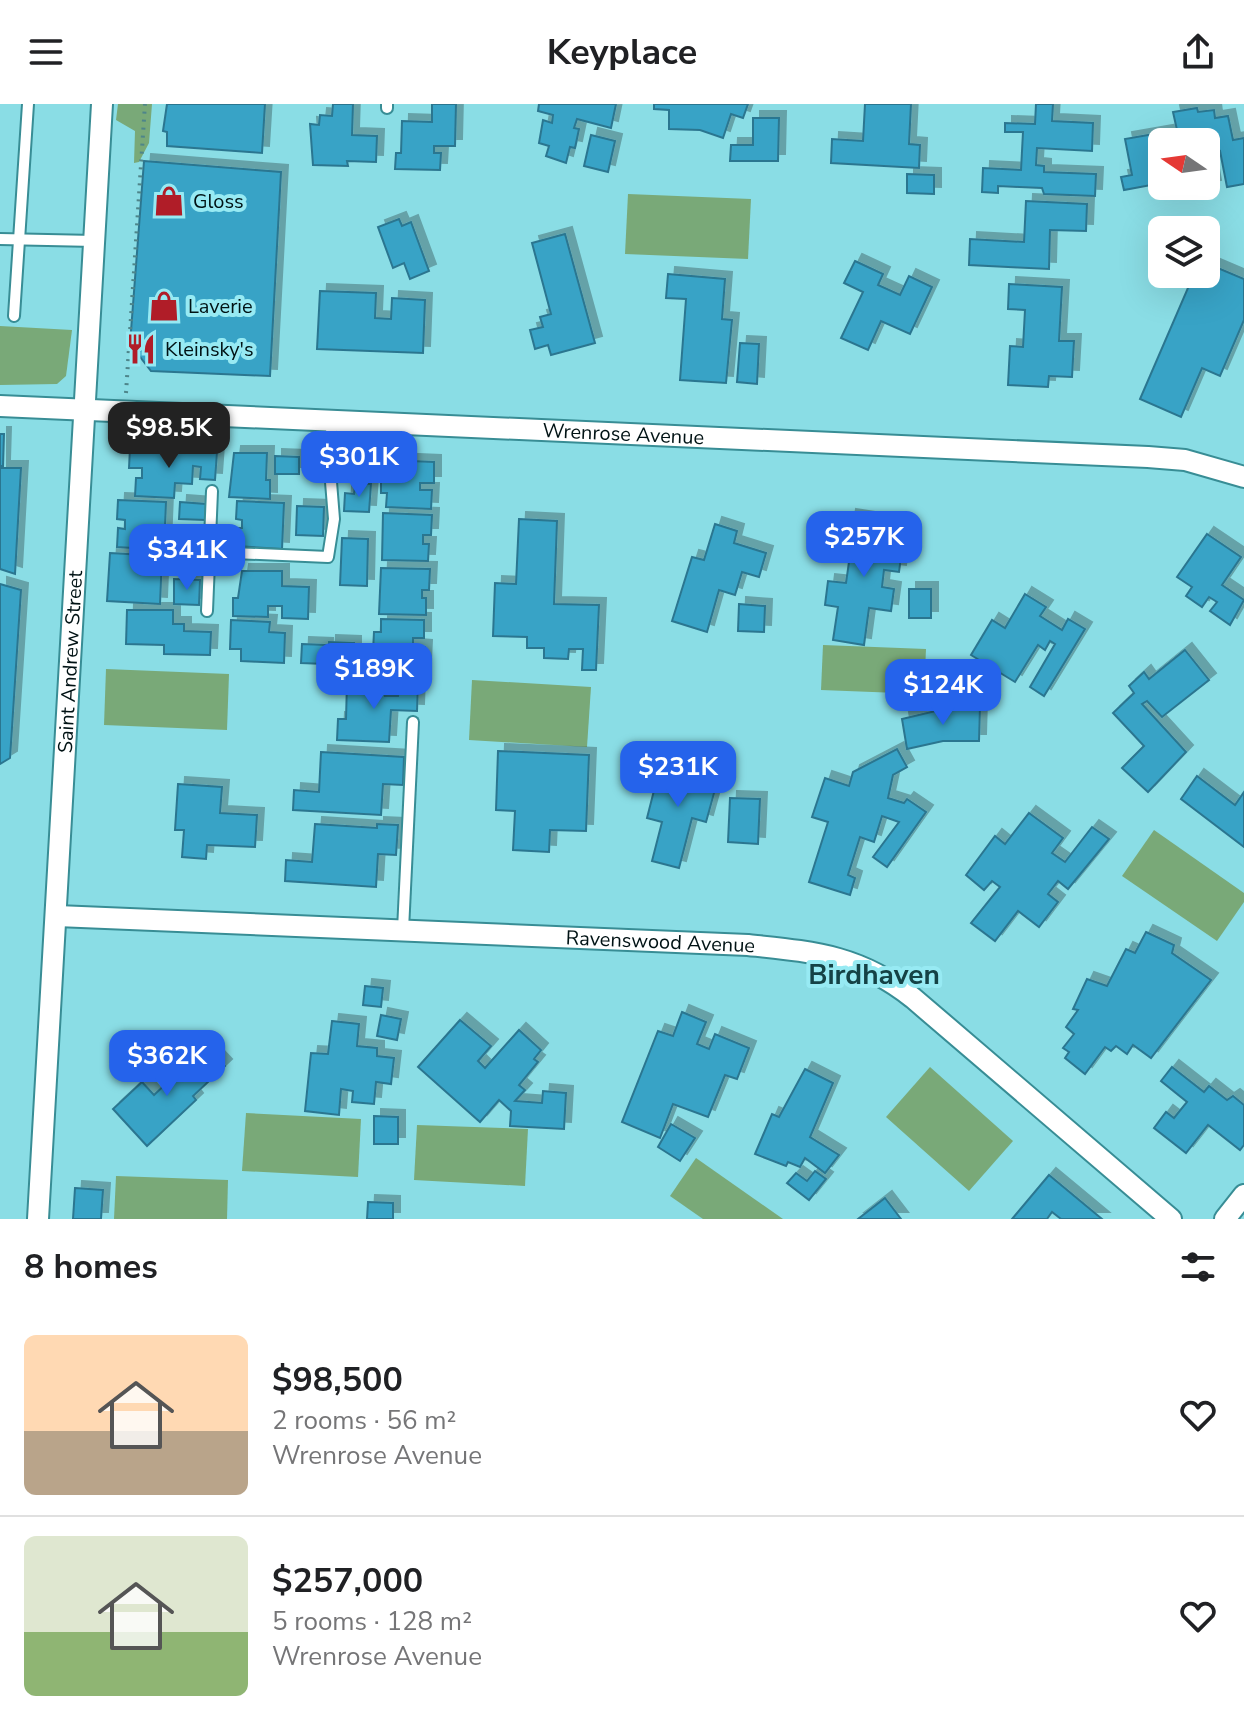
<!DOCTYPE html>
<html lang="en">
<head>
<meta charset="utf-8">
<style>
	body { margin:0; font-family:"Nunito Sans",sans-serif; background:#f2f2f2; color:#202124; height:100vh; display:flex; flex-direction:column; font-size:30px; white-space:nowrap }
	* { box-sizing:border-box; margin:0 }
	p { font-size:26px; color:#757577 }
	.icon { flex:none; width:44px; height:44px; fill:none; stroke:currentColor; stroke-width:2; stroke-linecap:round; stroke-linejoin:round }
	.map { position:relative; height:1115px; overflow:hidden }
	.sheet { display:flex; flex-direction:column; background:#fff; flex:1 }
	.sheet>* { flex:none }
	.needle { width:52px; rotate:283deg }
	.buttons { position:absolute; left:1148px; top:24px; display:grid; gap:16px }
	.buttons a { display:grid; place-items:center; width:72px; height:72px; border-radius:12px; background:#fff; box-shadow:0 8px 32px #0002; font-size:40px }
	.price { position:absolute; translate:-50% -68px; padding:0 18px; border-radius:16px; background:#2563eb; color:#fff; font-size:26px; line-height:52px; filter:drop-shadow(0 2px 4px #0008) }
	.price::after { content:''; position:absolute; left:50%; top:48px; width:24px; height:18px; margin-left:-12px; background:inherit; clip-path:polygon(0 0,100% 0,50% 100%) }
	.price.on { background:#222; color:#fff }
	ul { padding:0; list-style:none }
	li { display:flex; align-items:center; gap:24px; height:200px; padding:0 24px }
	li+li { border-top:2px solid #e0e0e0 }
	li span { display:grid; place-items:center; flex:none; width:224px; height:160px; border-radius:12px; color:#555 }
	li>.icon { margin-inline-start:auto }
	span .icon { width:96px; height:96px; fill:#fffc; stroke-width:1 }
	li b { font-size:34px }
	h2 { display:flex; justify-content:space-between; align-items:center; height:96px; padding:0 24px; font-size:34px }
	header { display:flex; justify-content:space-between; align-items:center; height:104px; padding:0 24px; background:#fff; font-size:36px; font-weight:700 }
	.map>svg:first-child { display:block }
	.green { fill:#79a978 }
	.building { fill:#37a3c6; stroke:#2c7690; stroke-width:2; filter:url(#shadow) }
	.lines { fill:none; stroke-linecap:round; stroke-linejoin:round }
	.service-casing { stroke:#388d95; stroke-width:14 }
	.minor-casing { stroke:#388d95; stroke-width:24 }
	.path { stroke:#4e858a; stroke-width:4; stroke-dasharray:2 6; stroke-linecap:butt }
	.service { stroke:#fff; stroke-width:10 }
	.minor { stroke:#fff; stroke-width:20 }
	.labels { text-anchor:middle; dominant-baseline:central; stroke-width:8; stroke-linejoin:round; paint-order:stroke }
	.poi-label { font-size:20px; fill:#001214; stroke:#97eaf3; text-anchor:start }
	.street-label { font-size:20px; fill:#001214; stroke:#97eaf3 }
	.district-label { font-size:28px; font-weight:bold; fill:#154246; stroke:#97eaf3 }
</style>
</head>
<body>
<header><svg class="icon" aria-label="menu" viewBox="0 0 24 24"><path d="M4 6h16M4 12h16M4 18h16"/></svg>Keyplace<svg class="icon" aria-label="share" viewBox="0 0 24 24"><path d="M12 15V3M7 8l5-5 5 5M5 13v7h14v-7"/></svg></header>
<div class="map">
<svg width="1244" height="1115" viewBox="0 0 1244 1115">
	<defs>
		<filter id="shadow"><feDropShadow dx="7" dy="-7" stdDeviation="0" flood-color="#0004"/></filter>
	</defs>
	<rect width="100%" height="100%" fill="#8adde5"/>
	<g class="green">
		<polygon points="118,0 152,0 149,39 139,58 134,59 135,27 116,16"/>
		<polygon points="628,90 751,95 748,155 625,150"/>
		<polygon points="0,222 72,226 66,272 57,280 0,281"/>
		<polygon points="823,541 926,545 924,590 821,586"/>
		<polygon points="106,565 229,570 227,626 104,621"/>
		<polygon points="472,576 591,583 587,643 469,636"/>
		<polygon points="1154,726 1244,789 1244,798 1217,837 1122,772"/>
		<polygon points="930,963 1013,1037 969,1087 886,1013"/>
		<polygon points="246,1009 361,1015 358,1073 242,1067"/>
		<polygon points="417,1021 528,1025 525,1082 414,1076"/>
		<polygon points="696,1054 783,1115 703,1115 670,1092"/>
		<polygon points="116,1072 228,1076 227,1115 114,1115"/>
	</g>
	<g class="building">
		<polygon points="167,0 265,0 262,49 167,42 167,28 163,27"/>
		<polygon points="333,0 353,0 352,31 377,32 376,58 347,57 348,62 313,61 310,20 319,21 320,11 332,12"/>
		<polygon points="432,0 456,0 455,42 434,42 434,49 441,49 440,66 395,65 396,49 401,49 402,17 432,18"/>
		<polygon points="539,0 616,0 611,24 577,15 574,24 579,25 575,44 570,43 566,59 546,52 549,42 539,39 543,16 552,19 553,11 538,7"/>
		<polygon points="654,0 748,0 743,14 731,10 723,34 700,26 669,25 669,6 654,5"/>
		<polygon points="865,0 911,0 909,40 920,41 919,64 831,59 832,35 863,37"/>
		<polygon points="1036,0 1053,0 1052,17 1093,19 1092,47 1037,44 1036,61 1044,62 1044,68 1096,70 1095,92 1044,90 1042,84 998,82 998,89 982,88 983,64 1021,66 1023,28 1005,28 1005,19 1035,20"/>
		<polygon points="1197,4 1198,8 1214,6 1215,14 1228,12 1233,36 1244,34 1244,80 1227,83 1220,47 1208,49 1214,83 1174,91 1173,82 1206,82 1206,38 1162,38 1162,79 1124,86 1121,73 1132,71 1125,35 1177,26 1173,8"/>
		<polygon points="753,14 779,14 778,57 730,57 731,41 753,41"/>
		<polygon points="591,31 615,37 608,68 584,62"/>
		<polygon points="144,57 281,68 270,272 151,267 130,240"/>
		<polygon points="907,70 934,71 934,90 907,89"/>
		<polygon points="1026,97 1087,100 1086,127 1050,126 1049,165 969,161 970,135 1024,138"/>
		<polygon points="399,115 402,122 411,118 429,167 410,175 404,159 393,164 378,123"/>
		<polygon points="565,130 595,239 551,251 548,241 535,245 530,226 543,223 540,213 551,210 532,139"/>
		<polygon points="855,157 883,170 878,181 900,191 909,172 932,183 910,230 881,217 868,246 841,234 863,188 844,179"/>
		<polygon points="1206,159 1244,175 1244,216 1220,272 1202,264 1181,313 1140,295 1194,170 1206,170"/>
		<polygon points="668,170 725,175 722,215 732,216 726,279 680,276 686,195 666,194"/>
		<polygon points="1009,180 1062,183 1059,237 1074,237 1072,273 1049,272 1048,283 1008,281 1010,242 1023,243 1025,206 1008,205"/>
		<polygon points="320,187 376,189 375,214 391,215 392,194 425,196 423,249 317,245"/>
		<polygon points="740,239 759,240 757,280 737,278"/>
		<polygon points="0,330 4,330 3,362 0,362"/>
		<polygon points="308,342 340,343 340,365 307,364"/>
		<polygon points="130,344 217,348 215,376 200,375 201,363 193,362 192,380 175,379 174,394 135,392 136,374 142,374 142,364 129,364"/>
		<polygon points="234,349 267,349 266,376 270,376 270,395 229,393"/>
		<polygon points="275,352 299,353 299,370 275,370"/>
		<polygon points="388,356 434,358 434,379 420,379 420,386 432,386 431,405 386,403 387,389 381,389 381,371 387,371"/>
		<polygon points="0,364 21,364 15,470 0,465"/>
		<polygon points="355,379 371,380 369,408 344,407 345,389 354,390"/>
		<polygon points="118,396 166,398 164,446 117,443 118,424 125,425 125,416 117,415"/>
		<polygon points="237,397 284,399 282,445 235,442 237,424 242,424 242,416 236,415"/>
		<polygon points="180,398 206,400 205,416 179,415"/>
		<polygon points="297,402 324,403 323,432 296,431"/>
		<polygon points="383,409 432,411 431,431 423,431 423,440 429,440 428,457 382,456"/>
		<polygon points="849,412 888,418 885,436 903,439 899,468 884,466 882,483 894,485 891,507 869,504 864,541 833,536 838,503 825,501 828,477 846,479 852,437 845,436"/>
		<polygon points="519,415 557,417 554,500 599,501 596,566 582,566 583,545 569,545 568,555 544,554 544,544 527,544 527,533 493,532 495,479 516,480"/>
		<polygon points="715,420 737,427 734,439 766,449 759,473 742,468 735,491 719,486 707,528 672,517 692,453 704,456"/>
		<polygon points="1207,430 1241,453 1222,481 1244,496 1230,521 1210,507 1217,498 1209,493 1202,503 1186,492 1192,483 1177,473"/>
		<polygon points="342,434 368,435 367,482 340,481"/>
		<polygon points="110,449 162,452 160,500 107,497"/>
		<polygon points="381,464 430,465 429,486 422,486 422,494 426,494 426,511 379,510"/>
		<polygon points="242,467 282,467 282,482 309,483 308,515 282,514 282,502 268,502 268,513 233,512 233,494 238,494"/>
		<polygon points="174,475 200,476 199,501 174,500"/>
		<polygon points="0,480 21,486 10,654 0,660"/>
		<rect x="909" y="485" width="22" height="29"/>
		<polygon points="1025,490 1046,503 1040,512 1062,526 1068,515 1085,525 1044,592 1030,583 1055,540 1050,537 1045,546 1038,541 1015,578 971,551 992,516 1005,524"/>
		<polygon points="739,500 765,502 764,528 738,527"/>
		<polygon points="127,506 173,506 173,520 184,520 184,527 211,528 210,551 164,550 164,541 126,540"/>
		<polygon points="381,515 424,516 424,534 413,534 413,542 425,543 424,563 378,561 379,547 373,547 374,528 381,528"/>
		<polygon points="231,516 270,518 269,528 285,529 284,559 241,557 241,545 230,545"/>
		<polygon points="329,538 354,539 354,560 328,559"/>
		<polygon points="302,540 326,541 325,560 301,559"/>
		<polygon points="1185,546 1209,576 1162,613 1147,597 1142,600 1186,648 1148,688 1122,664 1144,642 1113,609 1134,589 1129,582 1144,568 1149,575"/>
		<polygon points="347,578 386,580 385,592 398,592 399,578 418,579 417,607 391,606 389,638 337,636 338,615 346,615"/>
		<polygon points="980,603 979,637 943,637 907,645 902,615 944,605"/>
		<polygon points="897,645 907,663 893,671 888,694 904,699 907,695 926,708 887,763 873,753 899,718 882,712 874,738 860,733 848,771 855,774 850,791 809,778 828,718 812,713 825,674 849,682 853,668"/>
		<polygon points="498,647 589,651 586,727 550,726 549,748 513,746 515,707 496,706"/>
		<polygon points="321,648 404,653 403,681 383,680 381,711 293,706 294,686 319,688"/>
		<polygon points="662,655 690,663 687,678 698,681 702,667 719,671 706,718 692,714 679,764 652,757 662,718 647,714"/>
		<polygon points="1197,672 1235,701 1244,688 1244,743 1181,695"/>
		<polygon points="178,680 222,683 220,709 257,711 255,743 207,741 206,755 182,753 184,726 175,726"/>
		<polygon points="730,694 760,695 758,740 728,738"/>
		<polygon points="1029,709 1063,734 1052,749 1065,758 1092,723 1109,735 1068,785 1058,777 1048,790 1058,798 1039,823 1018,807 995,837 971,819 1000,783 992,777 984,786 966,771 995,732 1005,740"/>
		<polygon points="315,720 377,724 377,720 398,721 396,751 378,750 376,783 285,777 286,756 312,758"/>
		<polygon points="1146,828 1174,841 1172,849 1211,876 1151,954 1133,941 1127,950 1116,942 1111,947 1105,943 1085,970 1065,954 1069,948 1063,944 1074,930 1066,923 1078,906 1073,905 1087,875 1107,882 1126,845 1135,849"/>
		<polygon points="365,882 383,884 381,903 363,901"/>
		<polygon points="682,908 706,918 697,940 709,945 715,930 749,944 737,975 725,971 708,1013 673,1000 660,1034 622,1018 658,927 673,932"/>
		<polygon points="381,911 401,915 397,936 377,932"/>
		<polygon points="460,916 491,942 478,957 485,964 519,926 541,946 534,955 538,958 519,981 525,986 515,997 542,999 543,987 566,989 564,1025 510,1022 511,1007 499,996 480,1018 418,963"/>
		<polygon points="332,917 359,920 357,942 377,944 377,952 394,954 391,980 376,978 374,1000 352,998 353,987 341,985 339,1011 305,1007 311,949 328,950"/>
		<polygon points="206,942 225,962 193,992 196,996 147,1042 113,1005 142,978 154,991"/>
		<polygon points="1172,963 1204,988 1209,982 1227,996 1233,992 1244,1001 1244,1041 1240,1046 1208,1021 1186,1049 1154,1024 1166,1008 1174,1014 1187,998 1161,977"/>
		<polygon points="805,965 833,979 810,1033 839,1051 825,1069 805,1054 800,1063 788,1058 786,1062 755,1050 772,1010 779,1013"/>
		<polygon points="374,1012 398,1013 398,1040 374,1040"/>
		<polygon points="671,1020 695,1034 680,1057 658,1043"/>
		<polygon points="815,1067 826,1075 809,1096 787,1079 796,1069 807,1077"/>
		<polygon points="1049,1071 1102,1115 1061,1115 1052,1108 1047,1115 1012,1115"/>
		<polygon points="75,1084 103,1086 101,1115 73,1115"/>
		<polygon points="885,1094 901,1115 858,1115"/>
		<polygon points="368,1098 393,1099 393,1115 367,1115"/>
	</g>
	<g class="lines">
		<g class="service-casing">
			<g id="service">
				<polyline points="387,4 387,0"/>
				<polyline points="0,135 95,137"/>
				<polyline points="14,212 28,0"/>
				<polyline points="210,448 328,453 334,415 329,353 332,317"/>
				<polyline points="207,507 212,387"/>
				<polyline points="403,826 413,618"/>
			</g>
		</g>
		<g class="minor-casing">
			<g id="minor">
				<path id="s1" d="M 0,302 L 1148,353 L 1185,356 L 1244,373"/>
				<path id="s2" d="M 57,812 L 748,841 C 814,848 859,851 913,894 L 1171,1115"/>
				<path id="s3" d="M 38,1115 L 102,0"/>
				<polyline points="1225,1115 1244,1091"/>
			</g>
		</g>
		<polyline class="path" points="126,289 145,0"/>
		<use href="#service" class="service"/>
		<use href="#minor" class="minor"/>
	</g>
	<defs>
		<g id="shop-bare" transform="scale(2.4)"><path d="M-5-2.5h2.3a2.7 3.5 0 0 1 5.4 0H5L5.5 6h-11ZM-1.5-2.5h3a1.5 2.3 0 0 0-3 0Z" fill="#b01d28" stroke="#97eaf3" stroke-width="2.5" paint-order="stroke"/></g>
		<g id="restaurant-bare" transform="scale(2.4)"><path d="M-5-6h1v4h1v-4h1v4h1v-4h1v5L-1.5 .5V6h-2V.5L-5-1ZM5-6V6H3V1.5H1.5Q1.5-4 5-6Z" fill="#b01d28" stroke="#97eaf3" stroke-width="2.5" paint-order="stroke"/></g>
	</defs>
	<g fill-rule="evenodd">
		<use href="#shop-bare" x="169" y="97"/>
		<use href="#shop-bare" x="164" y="202"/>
		<use href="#restaurant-bare" x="141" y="245"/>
	</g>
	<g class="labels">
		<g class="poi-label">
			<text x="193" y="97">Gloss</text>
			<text x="188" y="202">Laverie</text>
			<text x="165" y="245">Kleinsky's</text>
		</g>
		<g class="street-label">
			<text stroke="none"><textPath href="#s1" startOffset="624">Wrenrose Avenue</textPath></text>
			<text stroke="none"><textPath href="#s3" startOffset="558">Saint Andrew Street</textPath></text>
			<text stroke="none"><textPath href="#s2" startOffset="604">Ravenswood Avenue</textPath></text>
		</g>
		<g class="district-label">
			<text x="874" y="871">Birdhaven</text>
		</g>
	</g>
</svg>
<div class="buttons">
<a><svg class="needle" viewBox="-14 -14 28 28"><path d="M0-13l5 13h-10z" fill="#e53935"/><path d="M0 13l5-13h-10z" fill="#757577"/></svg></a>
<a><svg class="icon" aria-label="layers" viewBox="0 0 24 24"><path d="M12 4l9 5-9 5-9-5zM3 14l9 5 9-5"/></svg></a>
</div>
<b class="price on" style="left:169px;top:366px">$98.5K</b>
<b class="price" style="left:359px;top:395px">$301K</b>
<b class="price" style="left:864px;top:475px">$257K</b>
<b class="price" style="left:187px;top:488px">$341K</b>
<b class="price" style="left:374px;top:607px">$189K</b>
<b class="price" style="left:943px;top:623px">$124K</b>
<b class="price" style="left:678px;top:705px">$231K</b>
<b class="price" style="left:167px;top:994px">$362K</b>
</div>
<section class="sheet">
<h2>8 homes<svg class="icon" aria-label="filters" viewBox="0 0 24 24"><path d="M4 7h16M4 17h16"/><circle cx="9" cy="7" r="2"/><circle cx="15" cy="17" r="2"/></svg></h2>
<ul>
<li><span style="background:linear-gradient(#ffd9b3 60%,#b9a48a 0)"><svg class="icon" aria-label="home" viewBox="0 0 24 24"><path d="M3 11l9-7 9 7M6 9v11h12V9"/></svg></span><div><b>$98,500</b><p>2 rooms · 56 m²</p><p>Wrenrose Avenue</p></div><svg class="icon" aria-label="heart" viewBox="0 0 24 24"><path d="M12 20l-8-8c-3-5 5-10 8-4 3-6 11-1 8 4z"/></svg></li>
<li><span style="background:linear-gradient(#dfe7d0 60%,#8fb573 0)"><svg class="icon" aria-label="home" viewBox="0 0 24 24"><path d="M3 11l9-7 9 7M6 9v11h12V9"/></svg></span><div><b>$257,000</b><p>5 rooms · 128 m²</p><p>Wrenrose Avenue</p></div><svg class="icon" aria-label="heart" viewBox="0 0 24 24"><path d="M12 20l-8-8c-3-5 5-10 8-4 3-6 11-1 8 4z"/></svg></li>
</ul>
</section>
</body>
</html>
